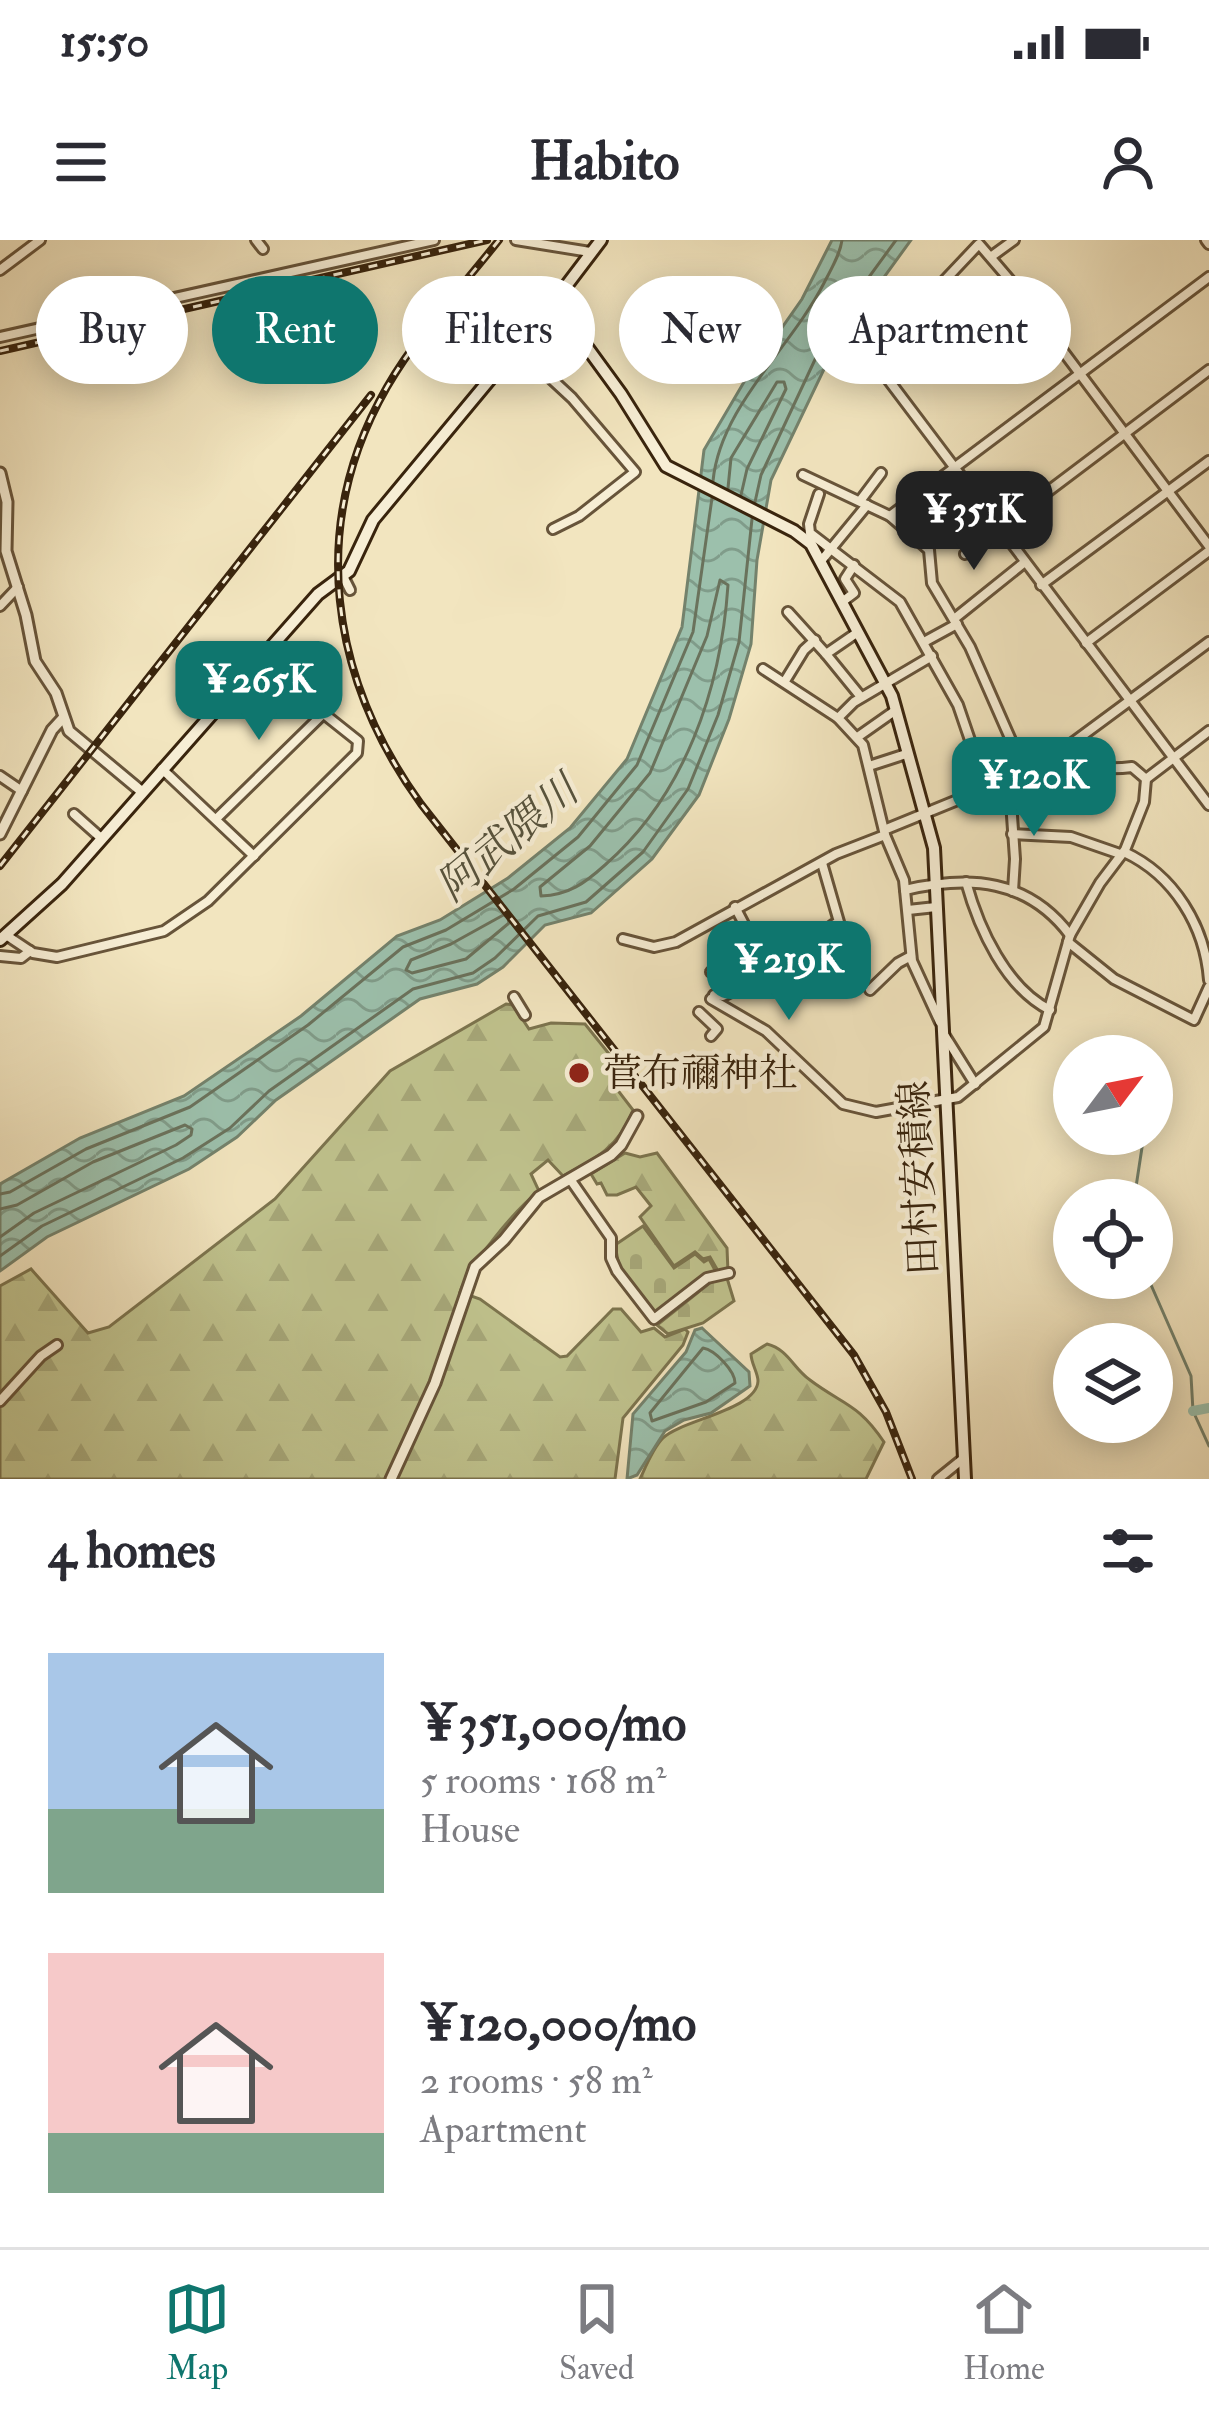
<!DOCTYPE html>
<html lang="en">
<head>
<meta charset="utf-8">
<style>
	body { margin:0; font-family:"IM FELL Double Pica","Noto Serif JP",serif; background:#f7f7f7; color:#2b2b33; height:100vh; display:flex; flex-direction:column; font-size:45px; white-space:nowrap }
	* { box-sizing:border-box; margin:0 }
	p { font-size:39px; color:#7c7c81 }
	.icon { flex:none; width:66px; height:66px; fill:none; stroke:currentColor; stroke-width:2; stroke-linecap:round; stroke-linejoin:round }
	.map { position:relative; height:1239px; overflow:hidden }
	.details { display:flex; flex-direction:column; background:#fff; flex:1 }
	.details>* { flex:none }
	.guide { position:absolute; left:36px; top:36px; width:1137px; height:108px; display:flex; gap:24px }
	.needle { width:78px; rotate:58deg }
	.fabs { position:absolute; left:1053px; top:795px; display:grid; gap:24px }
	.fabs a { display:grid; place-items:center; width:120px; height:120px; border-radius:50%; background:#fff; box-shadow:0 6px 30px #0003; font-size:60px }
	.price { position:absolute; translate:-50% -102px; padding:0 27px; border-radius:24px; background:#0f766e; color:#fff; font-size:39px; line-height:78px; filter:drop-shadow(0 3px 6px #0008) }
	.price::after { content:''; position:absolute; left:50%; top:72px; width:36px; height:27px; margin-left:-18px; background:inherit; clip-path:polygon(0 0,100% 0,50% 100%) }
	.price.on { background:#222; color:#fff }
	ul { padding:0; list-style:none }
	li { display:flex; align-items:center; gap:36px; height:300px; padding:0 48px }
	li span { display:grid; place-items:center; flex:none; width:336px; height:240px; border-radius:0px; color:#555 }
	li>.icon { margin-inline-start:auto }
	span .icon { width:144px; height:144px; fill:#fffc; stroke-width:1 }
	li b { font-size:51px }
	h2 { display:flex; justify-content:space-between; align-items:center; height:144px; padding:0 48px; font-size:51px }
	.pill { padding:0 42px; border-radius:54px; background:#fff; box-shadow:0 6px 30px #0003; font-size:42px; line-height:108px }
	.pill.on { background:#0f766e; color:#fff }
	.status { display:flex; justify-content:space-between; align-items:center; height:84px; padding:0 60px; background:#fff; direction:ltr }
	.status svg { height:33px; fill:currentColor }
	header { display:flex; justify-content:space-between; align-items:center; height:156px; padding:0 48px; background:#fff; font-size:54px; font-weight:800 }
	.dock { display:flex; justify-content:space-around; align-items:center; height:168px; border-top:3px solid #e1e1e2; background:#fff; font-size:33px; color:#7c7c81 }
	.dock a { display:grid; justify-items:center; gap:6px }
	.dock .on { color:#0f766e }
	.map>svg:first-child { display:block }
	.forest { fill:url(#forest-firs); stroke:#7c744e; stroke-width:3 }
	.cemetery { fill:url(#cemetery-stones); stroke:#7c744e; stroke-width:3 }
	.water { fill:url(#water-waves); stroke:#74826c; stroke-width:3 }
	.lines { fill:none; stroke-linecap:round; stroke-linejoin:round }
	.shore { stroke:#6a725c; stroke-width:3 }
	.stream { stroke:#74826c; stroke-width:3 }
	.river { stroke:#9cc0ac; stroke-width:10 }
	.minor-casing { stroke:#67543a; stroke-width:14 }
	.tertiary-casing { stroke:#67543a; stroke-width:15 }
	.secondary-casing { stroke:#39240d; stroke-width:16 }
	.minor { stroke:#f7eed5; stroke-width:8 }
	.tertiary { stroke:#f7eed5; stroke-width:9 }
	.secondary { stroke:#f7eed5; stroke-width:10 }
	.rail-casing { stroke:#39240d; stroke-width:8 }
	.rail { stroke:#f7eed5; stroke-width:3; stroke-dasharray:9; stroke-linecap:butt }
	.poi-dot { fill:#8f2418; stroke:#f7eed5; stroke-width:4.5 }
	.labels { text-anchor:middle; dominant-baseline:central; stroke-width:9; stroke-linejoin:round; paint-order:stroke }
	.poi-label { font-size:39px; fill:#39240d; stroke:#f7eed5; text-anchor:start }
	.street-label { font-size:39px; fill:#39240d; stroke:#f7eed5 }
	.water-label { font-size:42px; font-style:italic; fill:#57533d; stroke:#f7eed5 }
</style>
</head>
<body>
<div class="status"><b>15:50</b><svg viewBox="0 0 49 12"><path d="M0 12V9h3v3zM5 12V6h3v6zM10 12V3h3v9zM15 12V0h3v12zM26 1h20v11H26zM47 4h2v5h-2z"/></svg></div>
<header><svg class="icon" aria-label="menu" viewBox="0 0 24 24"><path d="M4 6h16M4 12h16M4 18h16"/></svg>Habito<svg class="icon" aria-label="person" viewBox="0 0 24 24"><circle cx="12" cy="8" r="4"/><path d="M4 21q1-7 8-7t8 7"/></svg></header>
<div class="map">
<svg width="1209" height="1239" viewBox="0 0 1209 1239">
	<defs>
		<pattern id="forest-firs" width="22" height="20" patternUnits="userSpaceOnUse" patternTransform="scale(3)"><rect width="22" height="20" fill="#c0c38e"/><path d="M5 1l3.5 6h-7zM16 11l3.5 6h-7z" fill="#a6a779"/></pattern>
		<pattern id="cemetery-stones" width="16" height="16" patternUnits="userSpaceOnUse" patternTransform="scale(3)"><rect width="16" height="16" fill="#c0c38e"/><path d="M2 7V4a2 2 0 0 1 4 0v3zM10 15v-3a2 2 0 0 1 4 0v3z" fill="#a6a779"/></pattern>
		<pattern id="water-waves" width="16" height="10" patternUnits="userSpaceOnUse" patternTransform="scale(3)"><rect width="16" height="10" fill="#9cc0ac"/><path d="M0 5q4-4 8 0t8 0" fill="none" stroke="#809c8a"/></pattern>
	</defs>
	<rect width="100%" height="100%" fill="#f2e5bf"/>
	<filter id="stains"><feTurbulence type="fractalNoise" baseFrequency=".00167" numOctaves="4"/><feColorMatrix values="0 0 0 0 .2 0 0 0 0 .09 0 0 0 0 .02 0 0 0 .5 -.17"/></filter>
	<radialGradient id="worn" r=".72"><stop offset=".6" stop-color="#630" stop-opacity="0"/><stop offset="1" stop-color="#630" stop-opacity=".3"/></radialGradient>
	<g class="forest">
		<path d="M 506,764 L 513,765 L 529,789 L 551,783 L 585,784 L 618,825 L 621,832 L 616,838 L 616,848 L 633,870 C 619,907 596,919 563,936 L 548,920 L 531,934 L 539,951 C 516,969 469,1025 460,1052 L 480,1059 L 560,1117 L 567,1116 L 613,1069 L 621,1069 L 641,1092 L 654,1088 L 665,1097 L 685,1089 L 688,1092 L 683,1105 L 623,1178 L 615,1239 L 0,1239 L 0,1046 L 31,1029 L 88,1093 L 109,1087 L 275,959 L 390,831 Z"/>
		<polygon points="625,913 640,917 657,913 727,1008 728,1032 718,1031 710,1017 703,1019 695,1012 674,1026 640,977 651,966 636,947 617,955 607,955 601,943 597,944 591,934"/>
		<path d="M 767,1104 C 789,1110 792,1127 810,1140 C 843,1165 858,1163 884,1202 L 866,1239 L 640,1239 C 646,1226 653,1208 663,1198 C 681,1180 757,1170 758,1141 C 758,1133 751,1123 751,1114 Z"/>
	</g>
	<g class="cemetery">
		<polygon points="643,986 674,1028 695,1014 704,1022 709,1019 716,1032 657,1077 619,1026 615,1005"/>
		<polygon points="716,1038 727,1038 734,1061 703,1083 668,1094 657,1085"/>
	</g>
	<g class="water">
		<polygon points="832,0 911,0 837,102 771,240 757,320 751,404 729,479 699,555 652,619 591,673 545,685 503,727 477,744 420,759 276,860 237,897 189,929 47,997 0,1031 0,944 80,898 184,856 301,776 397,696 440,680 508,638 570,588 627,519 682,387 704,210 744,142 802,59"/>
		<polygon points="702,1088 749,1132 750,1146 711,1173 684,1180 665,1191 637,1235 627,1239 633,1174 686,1112 695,1090"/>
	</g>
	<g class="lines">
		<g class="shore">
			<path d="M 713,241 C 720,167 791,108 824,43 C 831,29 840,15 842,0"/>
			<polyline points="728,248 731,218 777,142 784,142 786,149 747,229 741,255"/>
			<polyline points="755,262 761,235 826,96 896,0"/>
			<path d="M 720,340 L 728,345 C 721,449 685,555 605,625 C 585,643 569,655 541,656 L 540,647 L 590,606 L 650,533 L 707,396 Z"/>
			<polygon points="507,673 509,683 466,719 412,733 406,730 411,720 451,704"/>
			<polyline points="0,954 10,952 86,909 190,867 308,785 403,707 446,690 514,649 578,597 637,525 693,392 712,258"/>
			<polyline points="0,969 17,965 93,922 185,885 192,889 191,895 176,905 34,973 0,997"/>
			<polyline points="0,1016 42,986 183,918 230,888 269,851 413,749 473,733 495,718 538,676 586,662 643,612 688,549 718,475 739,402 752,279"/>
			<path d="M 703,1108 C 715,1110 735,1131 735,1143 L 706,1162 L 652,1181 L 650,1173 Z"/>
		</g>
		<g class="stream">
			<polyline points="1134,960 1143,901"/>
			<polyline points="1148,1038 1191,1136 1193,1171 1209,1206"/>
		</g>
		<polyline class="river" points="1193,1171 1209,1168"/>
		<g class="minor-casing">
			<g id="minor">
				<polyline points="256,0 263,9"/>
				<polyline points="516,0 590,12"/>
				<polyline points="1206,0 1209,4"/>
				<polyline points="992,16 1014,0"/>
				<polyline points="0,30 40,0"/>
				<polyline points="0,97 434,0"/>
				<polyline points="517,107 572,158 635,232 579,276 553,289"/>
				<polyline points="803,235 890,276"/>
				<polyline points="819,254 809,284 810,293 900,362 958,465 987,550"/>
				<polyline points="860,261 881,233"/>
				<polyline points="1209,306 1009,39 979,4 928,58 884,134 1209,565"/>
				<polyline points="965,314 1209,130"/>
				<polyline points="821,321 867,265"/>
				<polyline points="343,336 350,350"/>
				<polyline points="1041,345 1209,221"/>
				<polyline points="842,362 854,353 845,339 854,325"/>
				<polyline points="0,366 18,347"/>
				<polyline points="788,372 826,414"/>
				<polyline points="954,379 1025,322"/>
				<polyline points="858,392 826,414 861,457"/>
				<polyline points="924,402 957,384"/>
				<polyline points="1086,403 1209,311"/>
				<polyline points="932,416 854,462 838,478 863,505 885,595 904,640 912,721 940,782"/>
				<polyline points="763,429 838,478"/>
				<polyline points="785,441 804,410 815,400"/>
				<polyline points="859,496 896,470"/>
				<polyline points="1048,521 1209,402"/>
				<polyline points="869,526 906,514"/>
				<polyline points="162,529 254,616"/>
				<polyline points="0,536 22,551"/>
				<polyline points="1146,539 1209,491"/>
				<polyline points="1010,547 1015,619 1013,651"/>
				<polyline points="74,574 101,598"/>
				<polyline points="216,579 323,474"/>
				<polyline points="884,590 982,550 1010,547 1018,537 1021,523 970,407 932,343 929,310 890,276 1209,37"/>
				<polyline points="1012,594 1071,597 1120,614"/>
				<path d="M 1124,612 C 1174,635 1205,686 1209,740"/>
				<path d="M 966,642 C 979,689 1006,748 1050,770"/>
				<path d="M 905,650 C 970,635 1028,639 1070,695"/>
				<polyline points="735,667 746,688"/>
				<polyline points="908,670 936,667"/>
				<polyline points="6,695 33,713 57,717 164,691 208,661 357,513 358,501 260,423"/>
				<polyline points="623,699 654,707 676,702 836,614 885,595"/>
				<polyline points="1068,702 1114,739 1194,780 1209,747"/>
				<polyline points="0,716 21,718 30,711"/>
				<polyline points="711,732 741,720"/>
				<polyline points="870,750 898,723 911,716"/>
				<path d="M 714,755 L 723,756 L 752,742 L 752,724 C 773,718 798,712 817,699 C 827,693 827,686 839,682 L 822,623"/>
				<polyline points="514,757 525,775"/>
				<path d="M 711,759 L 766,791 L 843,864 L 876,872 L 958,857 L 1044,787 L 1070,695 L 1100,643 L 1125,610 L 1144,562 L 1146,539 L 1132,527 C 1097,532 1058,521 1021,523"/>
				<polyline points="699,772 717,789 711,796"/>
				<polyline points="945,796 975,844"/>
				<polyline points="570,939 611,998 611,1018 617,1031 654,1079 707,1038 729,1033"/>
				<polyline points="0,1161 41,1116 57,1105"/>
				<polyline points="938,1239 964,1218"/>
			</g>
		</g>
		<g class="tertiary-casing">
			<g id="tertiary">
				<polyline points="0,233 7,262 6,311 26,375 35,421 56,453 69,491 141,551"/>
				<polyline points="0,594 52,490 63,478"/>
				<polyline points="391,1239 435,1143 475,1027 504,1000 539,957 611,915 621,905 637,876"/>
			</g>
		</g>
		<g class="secondary-casing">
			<g id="secondary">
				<polyline points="554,62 621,154 666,226 794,291 811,304 892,456 934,608 965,1239"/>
				<polyline points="0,700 62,644 318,354 349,331 373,280 554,62 601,0"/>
			</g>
		</g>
		<use href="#minor" class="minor"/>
		<use href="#tertiary" class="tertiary"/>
		<use href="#secondary" class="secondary"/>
		<g class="rail-casing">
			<g id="rail">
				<path d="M 499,0 C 461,48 417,95 387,147 C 307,286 330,438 421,564 L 854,1115 L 886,1172 L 912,1239"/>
				<polyline points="0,111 487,0"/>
				<polyline points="0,626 371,155"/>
			</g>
		</g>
		<use href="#rail" class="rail"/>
	</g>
	<circle class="poi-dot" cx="579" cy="833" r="12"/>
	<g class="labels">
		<g class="poi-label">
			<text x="603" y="833">菅布禰神社</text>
		</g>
		<g class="street-label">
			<text transform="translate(919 938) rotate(-93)">田村安積線</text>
		</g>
		<g class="water-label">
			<text transform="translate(508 599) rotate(-40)">阿武隈川</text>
		</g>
	</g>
	<rect width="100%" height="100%" filter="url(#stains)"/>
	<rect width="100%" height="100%" fill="url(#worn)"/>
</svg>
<div class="fabs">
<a><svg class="needle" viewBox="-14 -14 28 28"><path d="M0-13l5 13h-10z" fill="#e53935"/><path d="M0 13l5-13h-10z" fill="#7c7c81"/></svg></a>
<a><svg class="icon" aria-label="locate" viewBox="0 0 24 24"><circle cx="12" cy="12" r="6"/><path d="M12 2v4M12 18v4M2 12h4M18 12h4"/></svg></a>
<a><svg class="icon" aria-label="layers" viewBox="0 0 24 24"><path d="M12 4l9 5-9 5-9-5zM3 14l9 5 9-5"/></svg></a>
</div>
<b class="price on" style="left:974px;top:333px">¥351K</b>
<b class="price" style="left:259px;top:503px">¥265K</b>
<b class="price" style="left:1034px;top:599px">¥120K</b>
<b class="price" style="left:789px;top:783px">¥219K</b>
<div class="guide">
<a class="pill">Buy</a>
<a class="pill on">Rent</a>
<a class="pill">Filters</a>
<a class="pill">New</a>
<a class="pill">Apartment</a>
</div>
</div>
<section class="details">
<h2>4 homes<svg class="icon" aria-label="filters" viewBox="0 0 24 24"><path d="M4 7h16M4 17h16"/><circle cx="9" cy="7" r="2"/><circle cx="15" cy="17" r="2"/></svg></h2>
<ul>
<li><span style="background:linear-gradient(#a9c7e8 65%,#7fa58c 0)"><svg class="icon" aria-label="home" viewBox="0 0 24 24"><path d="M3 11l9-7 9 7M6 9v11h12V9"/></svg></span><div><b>¥351,000/mo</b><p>5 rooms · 168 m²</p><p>House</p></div></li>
<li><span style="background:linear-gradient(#f6c9c9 75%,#7fa58c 0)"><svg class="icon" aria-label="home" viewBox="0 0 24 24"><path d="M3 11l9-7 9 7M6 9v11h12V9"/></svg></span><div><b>¥120,000/mo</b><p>2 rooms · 58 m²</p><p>Apartment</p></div></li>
</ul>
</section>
<nav class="dock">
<a class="on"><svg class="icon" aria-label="map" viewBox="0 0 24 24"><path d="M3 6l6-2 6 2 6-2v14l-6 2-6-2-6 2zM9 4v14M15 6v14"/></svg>Map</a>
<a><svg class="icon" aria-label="saved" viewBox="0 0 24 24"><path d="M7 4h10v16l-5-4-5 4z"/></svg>Saved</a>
<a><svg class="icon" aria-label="home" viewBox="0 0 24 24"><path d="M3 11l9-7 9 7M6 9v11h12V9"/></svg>Home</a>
</nav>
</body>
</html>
